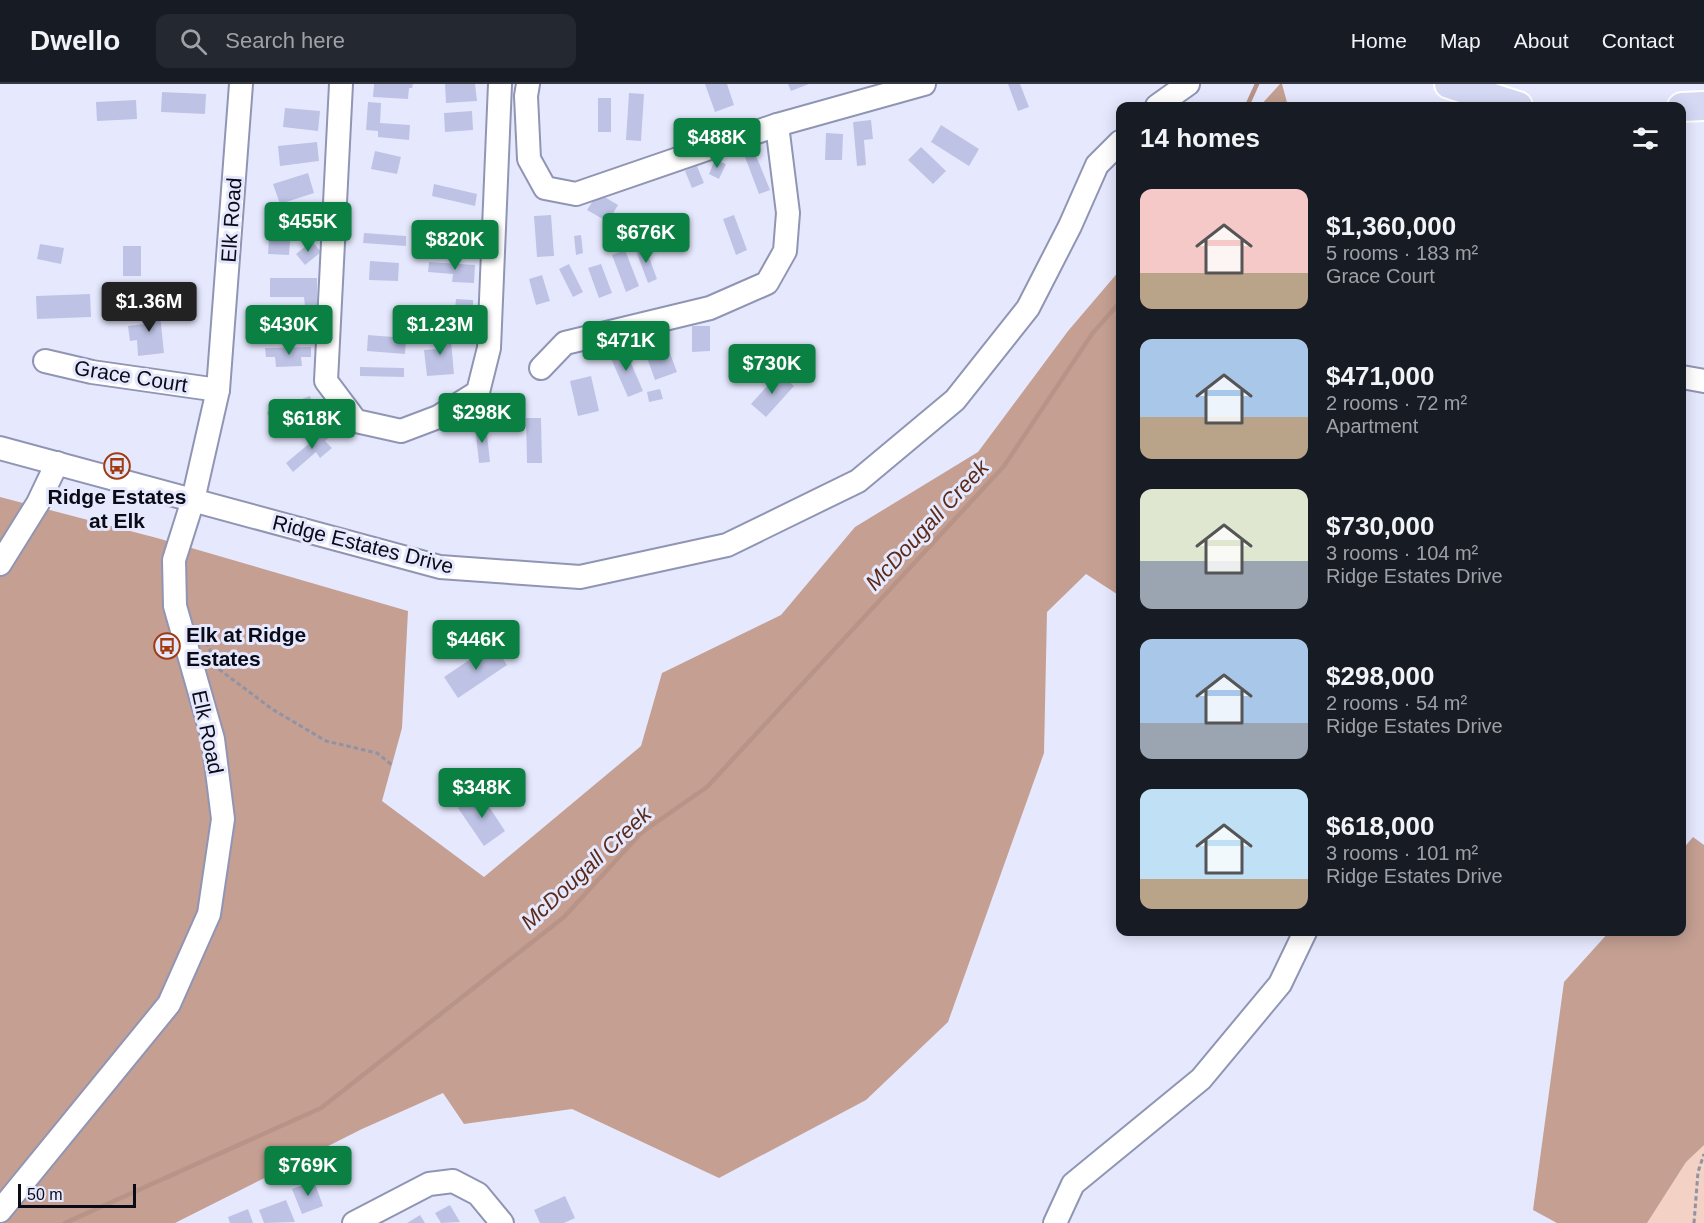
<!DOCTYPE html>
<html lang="en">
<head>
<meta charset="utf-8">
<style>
	body { margin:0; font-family:Helvetica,sans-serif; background:#242831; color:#f1f3f6; height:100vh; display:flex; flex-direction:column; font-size:22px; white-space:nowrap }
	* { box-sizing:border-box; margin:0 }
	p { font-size:20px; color:#9ea1a6 }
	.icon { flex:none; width:33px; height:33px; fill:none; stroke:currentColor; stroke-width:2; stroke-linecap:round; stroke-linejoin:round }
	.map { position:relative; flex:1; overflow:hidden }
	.sheet { position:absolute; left:1116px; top:18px; width:570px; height:834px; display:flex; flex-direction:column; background:#171b24; border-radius:12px; box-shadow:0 3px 15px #0003 }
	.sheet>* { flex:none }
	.scale { position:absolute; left:18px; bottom:15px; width:118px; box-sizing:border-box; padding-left:6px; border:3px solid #0a0b16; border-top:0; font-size:16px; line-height:21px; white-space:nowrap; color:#0a0b16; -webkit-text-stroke:4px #e6e9fe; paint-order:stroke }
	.price { position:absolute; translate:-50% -51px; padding:0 14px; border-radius:6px; background:#0b8043; color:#fff; font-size:20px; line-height:39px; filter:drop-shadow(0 2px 3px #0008) }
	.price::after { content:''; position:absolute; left:50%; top:36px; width:18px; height:14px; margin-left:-9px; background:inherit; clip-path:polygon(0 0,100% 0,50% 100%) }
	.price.current { background:#222; color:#fff }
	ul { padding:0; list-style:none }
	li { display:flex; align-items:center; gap:18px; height:150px; padding:0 24px }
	li span { display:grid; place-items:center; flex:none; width:168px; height:120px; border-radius:12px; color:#555 }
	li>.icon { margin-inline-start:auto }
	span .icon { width:72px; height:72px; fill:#fffc; stroke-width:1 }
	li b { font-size:26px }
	h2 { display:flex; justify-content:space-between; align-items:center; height:72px; padding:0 24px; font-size:26px }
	header { display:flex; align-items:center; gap:36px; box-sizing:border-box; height:84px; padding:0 30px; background:#171b24; border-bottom:2px solid #363941 }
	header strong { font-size:28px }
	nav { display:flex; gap:33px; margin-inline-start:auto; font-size:21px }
	.search { width:420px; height:54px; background:#242831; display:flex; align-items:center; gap:15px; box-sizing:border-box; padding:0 21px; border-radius:12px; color:#9ea1a6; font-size:22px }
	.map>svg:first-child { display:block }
	.green { fill:#f3d1c5 }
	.forest { fill:#c49f92 }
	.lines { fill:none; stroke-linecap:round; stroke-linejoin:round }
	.stream { stroke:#b89387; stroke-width:4.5 }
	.building { fill:#bec3e5 }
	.minor-casing { stroke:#9095b4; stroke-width:26 }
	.major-casing { stroke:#fff; stroke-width:32 }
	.path { stroke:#9193a4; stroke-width:3; stroke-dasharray:4.5 3; stroke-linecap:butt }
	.minor { stroke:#fff; stroke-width:22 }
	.major { stroke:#d5d9f4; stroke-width:28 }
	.labels { text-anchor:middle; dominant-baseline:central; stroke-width:6; stroke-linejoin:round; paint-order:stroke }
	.street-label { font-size:21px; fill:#0a0b16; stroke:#e6e9fe }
	.poi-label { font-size:21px; font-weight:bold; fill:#0a0b16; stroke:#e6e9fe }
	.water-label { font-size:22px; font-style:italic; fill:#5b2a18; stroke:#e6e9fe }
</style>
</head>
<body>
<header>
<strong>Dwello</strong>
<div class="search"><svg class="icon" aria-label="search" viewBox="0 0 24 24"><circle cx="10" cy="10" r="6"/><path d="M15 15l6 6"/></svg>Search here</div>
<nav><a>Home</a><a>Map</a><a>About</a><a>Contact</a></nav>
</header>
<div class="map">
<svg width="1704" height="1139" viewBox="0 0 1704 1139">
	<rect width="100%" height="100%" fill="#e6e9fe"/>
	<polygon class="green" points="1704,1032 1704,1139 1558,1139"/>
	<g class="forest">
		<polygon points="1280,0 1282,0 1288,22 1260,22"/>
		<polygon points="1120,186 1120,512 1086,490 1047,528 1044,669 948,938 866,1016 719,1094 572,1025 464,1040 443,1009 362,1045 175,1139 0,1139 0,413 157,454 408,527 402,644 382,717 484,793 641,662 662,589 781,531 855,443 978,368 1068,247"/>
		<polygon points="1693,753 1704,761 1704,1061 1686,1078 1647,1139 1557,1139 1533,1126 1564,898 1609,848 1682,848 1682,766"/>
	</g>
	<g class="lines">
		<g class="stream">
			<polyline points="1247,22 1257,0"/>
			<polyline points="65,1139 321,1024 564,833 641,749 707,703 1004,382 1092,250 1120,218"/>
		</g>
	</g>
	<g class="building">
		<polygon points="374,0 413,0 412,4 409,4 408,15 373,13"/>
		<polygon points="445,0 475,0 477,17 446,19"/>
		<polygon points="705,0 727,0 734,21 715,28"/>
		<polygon points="788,0 809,0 791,7"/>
		<polygon points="1008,0 1020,0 1029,23 1018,27"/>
		<polygon points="162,8 206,10 205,30 161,28"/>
		<polygon points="629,9 644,10 641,57 626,56"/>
		<rect x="598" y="14" width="13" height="34"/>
		<polygon points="136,16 137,35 97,37 96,18"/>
		<polygon points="368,18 381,19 380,39 410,41 409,56 378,53 378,47 366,46"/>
		<polygon points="285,24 320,27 318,47 283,43"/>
		<polygon points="472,27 473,46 445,48 444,29"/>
		<polygon points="871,36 873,55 864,56 866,81 857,82 853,38"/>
		<polygon points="941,41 979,65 969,82 931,58"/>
		<polygon points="826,49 843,50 842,76 825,76"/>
		<polygon points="317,58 319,77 280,82 278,62"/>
		<polygon points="921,63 946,87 933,100 908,76"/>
		<polygon points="375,67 401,73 397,90 371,85"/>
		<polygon points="755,69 770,106 759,110 745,73"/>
		<polygon points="715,76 726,80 719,95 709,90"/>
		<polygon points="697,82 704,99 692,104 685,87"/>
		<polygon points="308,89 314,109 280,120 273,100"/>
		<polygon points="434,100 477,110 475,122 432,112"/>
		<polygon points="598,109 618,121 608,138 587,126"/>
		<polygon points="273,125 317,127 316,144 272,142"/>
		<polygon points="551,131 554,172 537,173 534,132"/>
		<polygon points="734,131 747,166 736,171 723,135"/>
		<rect x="440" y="142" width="35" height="17"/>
		<polygon points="364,149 406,152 406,162 363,159"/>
		<polygon points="581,151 583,169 576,171 574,152"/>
		<polygon points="269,155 290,157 289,171 268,170"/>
		<polygon points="312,157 321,168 305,181 296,170"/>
		<polygon points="40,160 64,164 61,180 37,175"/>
		<polygon points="644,160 657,195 648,199 635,164"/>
		<rect x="123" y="162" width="18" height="30"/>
		<polygon points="625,166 639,202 626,208 612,171"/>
		<polygon points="370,177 399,179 398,197 369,196"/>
		<polygon points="429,178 475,181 474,199 452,198 453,190 428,188"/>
		<polygon points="569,180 583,208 573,213 559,185"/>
		<polygon points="601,180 612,209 599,214 588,184"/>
		<polygon points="542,191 550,217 536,221 529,195"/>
		<polygon points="270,194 317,194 317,222 305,222 304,213 270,213"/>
		<polygon points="90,210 91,233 37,235 36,212"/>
		<polygon points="456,215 473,216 473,226 455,225"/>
		<polygon points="159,221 164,269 138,272 137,256 130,257 128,242 144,240 142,223"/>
		<polygon points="270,228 315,231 314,248 302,247 303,240 269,238"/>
		<polygon points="692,242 710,242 710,267 692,268"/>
		<polygon points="450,246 454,290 427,292 424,266 437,265 435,248"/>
		<polygon points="657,248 662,261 666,259 677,288 655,296 640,254"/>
		<polygon points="368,251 406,254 405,270 367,267"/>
		<polygon points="311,263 311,273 301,273 302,282 276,283 275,273 266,273 265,264"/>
		<polygon points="624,263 643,307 628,313 609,270"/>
		<polygon points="360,283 404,284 404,293 360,292"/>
		<polygon points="779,289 794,302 766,333 751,320"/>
		<polygon points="591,292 599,327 578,332 570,297"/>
		<polygon points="660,305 663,315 649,318 647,308"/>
		<polygon points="310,312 313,322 271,338 267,328"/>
		<polygon points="526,334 541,334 542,379 527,379"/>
		<polygon points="486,341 490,378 479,379 475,342"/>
		<polygon points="329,343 334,349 325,357 332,364 320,374 316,368 293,388 286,379"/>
		<polygon points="493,560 507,581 458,614 444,593"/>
		<polygon points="480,709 505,747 484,762 458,724"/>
		<polygon points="314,1097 323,1122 302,1130 292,1105"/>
		<polygon points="565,1112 575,1134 564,1139 540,1139 534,1126"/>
		<polygon points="286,1116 295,1138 264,1139 259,1126"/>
		<polygon points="450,1121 460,1138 441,1139 435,1129"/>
		<polygon points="248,1125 253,1139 230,1139 228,1133"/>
		<polygon points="420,1131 425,1139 407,1139"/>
	</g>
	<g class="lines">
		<g class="minor-casing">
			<g id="minor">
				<polyline points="341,0 326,297 356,337 401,347 438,333 478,308 489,264 500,0"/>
				<polyline points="528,0 526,12 529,75 545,104 576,110 777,41"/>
				<polyline points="1157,22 1188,0"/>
				<polyline points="45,277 92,288 218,306"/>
				<polyline points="541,284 565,259 710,224 767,199 785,167 788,129 777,41 924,0"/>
				<polyline points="1682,293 1704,297"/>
				<polyline points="0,364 440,483 580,493 727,461 858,397 955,316 1028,224 1070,142 1097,81 1120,58"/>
				<polyline points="0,480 38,419 57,379"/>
				<polyline points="0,1127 169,920 209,830 223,735 213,655 175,522 174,476 193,416 218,306 241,0"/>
				<polyline points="354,1139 429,1100 453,1097 478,1110 502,1139"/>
				<polyline points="1055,1139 1073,1100 1201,995 1280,900 1305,848"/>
			</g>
		</g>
		<g class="major-casing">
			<g id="major">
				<polyline points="1449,0 1518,22"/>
				<polyline points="1682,23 1704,22"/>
			</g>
		</g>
		<g class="path">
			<polyline points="206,558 220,586 272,625 326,657 377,669 392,681"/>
			<polyline points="1694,1139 1698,1088 1704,1070"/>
		</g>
		<use href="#minor" class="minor"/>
		<use href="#major" class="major"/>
	</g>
	<defs>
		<g id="bus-ring" transform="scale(1.35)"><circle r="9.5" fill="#e6e9fe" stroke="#a03b10" stroke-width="1.5"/><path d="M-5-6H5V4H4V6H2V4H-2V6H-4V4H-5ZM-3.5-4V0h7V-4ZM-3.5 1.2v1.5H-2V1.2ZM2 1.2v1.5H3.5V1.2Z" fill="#a03b10"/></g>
	</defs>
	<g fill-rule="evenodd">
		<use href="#bus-ring" x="117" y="382"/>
		<use href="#bus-ring" x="167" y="562"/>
	</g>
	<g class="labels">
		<g class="street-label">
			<text transform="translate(231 136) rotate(-86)">Elk Road</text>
			<text transform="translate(131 292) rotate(9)">Grace Court</text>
			<text transform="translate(363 460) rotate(14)">Ridge Estates Drive</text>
			<text transform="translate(208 648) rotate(78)">Elk Road</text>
		</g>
		<g class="poi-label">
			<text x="117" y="412">Ridge Estates<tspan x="117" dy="24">at Elk</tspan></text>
			<text x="186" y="550" text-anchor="start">Elk at Ridge<tspan x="186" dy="24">Estates</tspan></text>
		</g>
		<g class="water-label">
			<text transform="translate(927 441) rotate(-47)">McDougall Creek</text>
			<text transform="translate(586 784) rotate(-43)">McDougall Creek</text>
		</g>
	</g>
</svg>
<div class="scale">50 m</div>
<b class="price" style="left:717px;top:85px">$488K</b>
<b class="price" style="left:308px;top:169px">$455K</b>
<b class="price" style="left:646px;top:180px">$676K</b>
<b class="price" style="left:455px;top:187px">$820K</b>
<b class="price current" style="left:149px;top:249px">$1.36M</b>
<b class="price" style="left:289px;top:272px">$430K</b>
<b class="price" style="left:440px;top:272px">$1.23M</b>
<b class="price" style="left:626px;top:288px">$471K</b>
<b class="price" style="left:772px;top:311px">$730K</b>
<b class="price" style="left:482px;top:360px">$298K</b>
<b class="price" style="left:312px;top:366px">$618K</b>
<b class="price" style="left:476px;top:587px">$446K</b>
<b class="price" style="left:482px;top:735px">$348K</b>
<b class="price" style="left:308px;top:1113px">$769K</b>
<section class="sheet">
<h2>14 homes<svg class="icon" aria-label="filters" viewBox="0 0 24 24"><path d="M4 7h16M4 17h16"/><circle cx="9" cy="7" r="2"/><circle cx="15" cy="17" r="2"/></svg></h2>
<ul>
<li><span style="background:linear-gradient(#f6c9c9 70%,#b9a48a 0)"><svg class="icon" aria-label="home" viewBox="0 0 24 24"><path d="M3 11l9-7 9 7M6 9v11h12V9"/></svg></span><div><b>$1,360,000</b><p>5 rooms · 183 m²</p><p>Grace Court</p></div></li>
<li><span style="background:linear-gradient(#a9c7e8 65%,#b9a48a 0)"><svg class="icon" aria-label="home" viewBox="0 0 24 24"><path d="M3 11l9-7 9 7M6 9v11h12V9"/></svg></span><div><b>$471,000</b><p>2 rooms · 72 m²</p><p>Apartment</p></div></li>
<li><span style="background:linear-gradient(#dfe7d0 60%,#9aa5b1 0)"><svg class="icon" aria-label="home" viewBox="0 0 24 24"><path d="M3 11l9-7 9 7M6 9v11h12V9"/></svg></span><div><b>$730,000</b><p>3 rooms · 104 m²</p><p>Ridge Estates Drive</p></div></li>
<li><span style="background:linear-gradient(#a9c7e8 70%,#9aa5b1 0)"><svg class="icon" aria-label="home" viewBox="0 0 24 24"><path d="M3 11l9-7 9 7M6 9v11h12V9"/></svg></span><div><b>$298,000</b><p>2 rooms · 54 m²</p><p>Ridge Estates Drive</p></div></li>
<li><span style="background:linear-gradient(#bfe0f5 75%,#b9a48a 0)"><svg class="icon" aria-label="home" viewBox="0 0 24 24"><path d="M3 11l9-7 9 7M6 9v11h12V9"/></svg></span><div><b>$618,000</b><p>3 rooms · 101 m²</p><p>Ridge Estates Drive</p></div></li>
</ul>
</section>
</div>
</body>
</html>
